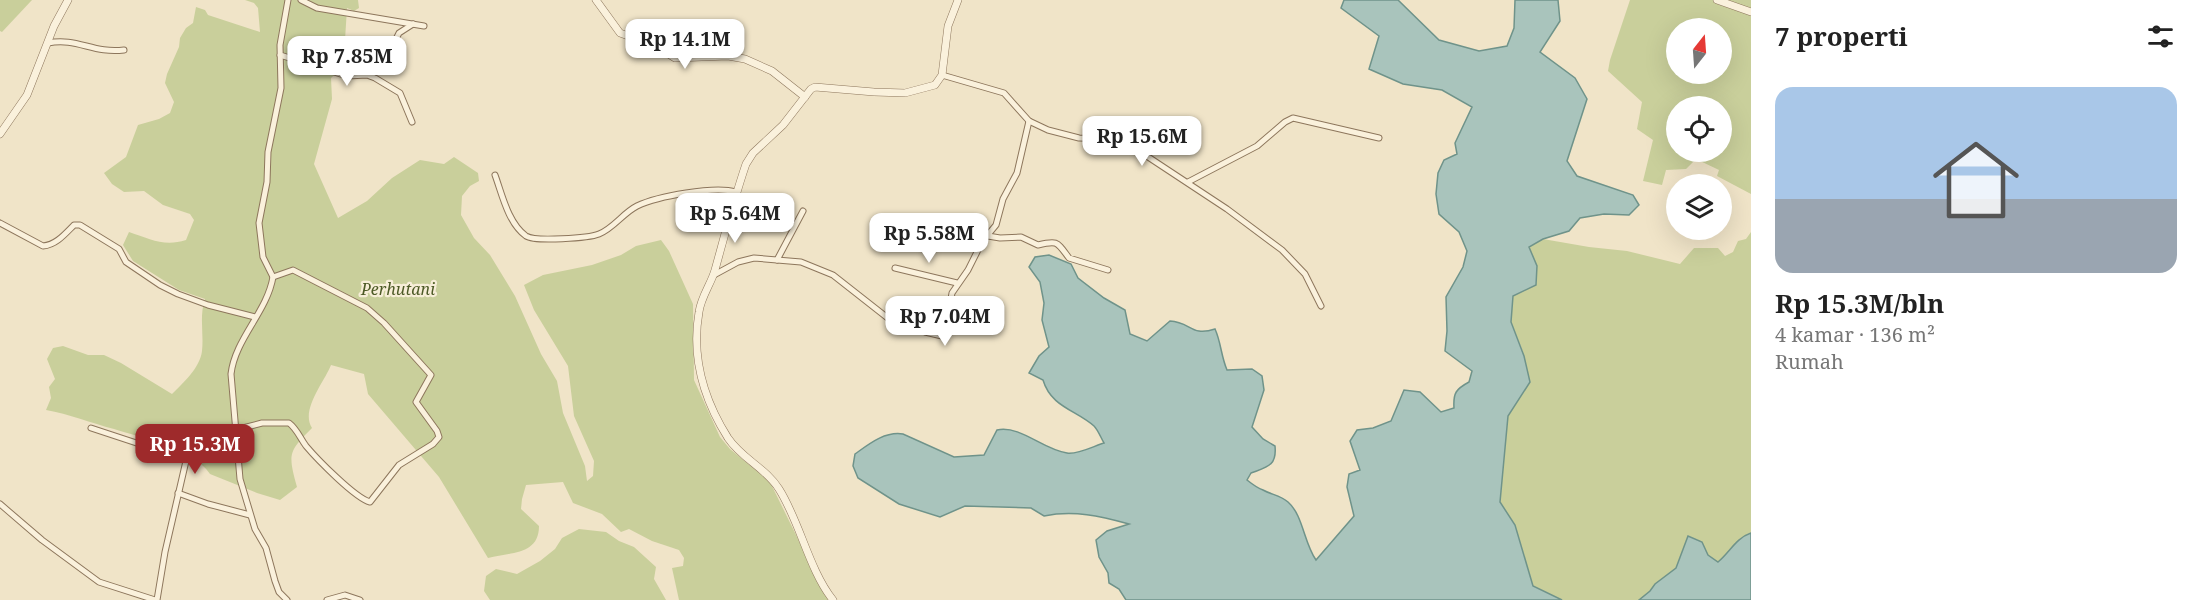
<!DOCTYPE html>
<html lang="id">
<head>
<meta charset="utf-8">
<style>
	body { margin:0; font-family:"Noto Serif",serif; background:#f2f2f2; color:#222; height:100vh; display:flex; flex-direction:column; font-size:22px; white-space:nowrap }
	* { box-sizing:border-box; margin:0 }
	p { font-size:20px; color:#767676 }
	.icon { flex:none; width:33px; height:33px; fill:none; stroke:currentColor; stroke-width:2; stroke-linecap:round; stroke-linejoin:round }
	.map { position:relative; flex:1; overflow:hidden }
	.sheet { display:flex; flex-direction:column; background:#fff; width:450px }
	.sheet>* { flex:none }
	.needle { width:39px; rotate:17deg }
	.controls { position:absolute; left:1666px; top:18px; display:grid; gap:12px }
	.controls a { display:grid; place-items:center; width:66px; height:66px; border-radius:50%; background:#fff; box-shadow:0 6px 24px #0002; font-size:30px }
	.price { position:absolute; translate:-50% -51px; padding:0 14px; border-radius:12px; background:#fff; color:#222; font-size:20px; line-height:39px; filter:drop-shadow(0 2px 3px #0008) }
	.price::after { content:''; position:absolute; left:50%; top:36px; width:18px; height:14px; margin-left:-9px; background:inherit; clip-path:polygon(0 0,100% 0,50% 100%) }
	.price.active { background:#9e2a2b; color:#fff }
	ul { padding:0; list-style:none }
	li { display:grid; align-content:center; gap:12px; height:318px; padding:0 24px }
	li span { display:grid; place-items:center; height:186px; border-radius:18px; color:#555 }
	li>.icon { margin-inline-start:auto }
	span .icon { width:108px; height:108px; fill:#fffc; stroke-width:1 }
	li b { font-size:26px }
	h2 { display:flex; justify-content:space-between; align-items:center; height:72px; padding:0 24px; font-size:26px }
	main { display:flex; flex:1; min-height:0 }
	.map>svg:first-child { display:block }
	.green { fill:#c9cf9b; fill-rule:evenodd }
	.water { fill:#a9c4bc; stroke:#6f938a; stroke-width:1.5 }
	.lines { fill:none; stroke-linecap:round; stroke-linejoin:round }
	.minor-casing { stroke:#8d765c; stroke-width:7 }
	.tertiary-casing { stroke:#8d765c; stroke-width:8 }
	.minor { stroke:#faf1dc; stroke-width:5 }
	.tertiary { stroke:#faf1dc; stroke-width:7 }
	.labels { text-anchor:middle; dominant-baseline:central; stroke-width:4.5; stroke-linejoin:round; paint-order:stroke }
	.park-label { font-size:16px; font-style:italic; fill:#4d5a26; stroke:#f7eed8 }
</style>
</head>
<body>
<main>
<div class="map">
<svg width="1751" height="600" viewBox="0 0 1751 600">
	<rect width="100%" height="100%" fill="#f0e4c8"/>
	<g class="green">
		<polygon points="0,0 32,0 2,32 0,31"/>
		<path d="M 245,0 L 358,0 L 359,8 L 354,11 L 347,8 L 344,56 L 346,64 L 331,78 L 332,99 L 314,164 L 338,218 L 367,201 L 392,178 L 420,160 L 444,164 L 454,157 L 478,173 L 479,181 L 470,186 L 462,196 L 461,215 L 474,238 L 490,255 L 515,296 L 541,354 L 557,381 L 563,413 L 585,466 L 587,481 L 593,476 L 594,461 L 574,416 L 568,366 L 534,310 L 524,285 L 543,275 L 592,265 L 621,255 L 636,246 L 661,240 L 669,251 L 693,304 L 694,380 L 720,437 L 730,449 L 770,482 L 828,600 L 679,600 L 672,568 L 683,566 L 684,558 L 679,550 L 652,541 L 629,529 L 621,532 L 602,514 L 573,503 L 563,482 L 526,485 L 522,499 L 521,509 L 539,526 C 539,555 511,552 488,558 L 439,477 L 368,394 L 364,374 L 331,365 C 325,381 300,410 312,428 C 288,452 288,454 297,487 L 280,500 L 257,493 L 210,474 C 193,448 142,438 114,429 C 91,423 69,414 46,410 L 51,398 L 49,387 L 55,379 L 47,359 L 53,348 L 63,346 L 88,355 L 104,355 L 121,363 L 172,394 C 183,383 200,368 202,351 C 204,333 199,317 205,299 L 179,290 L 133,261 L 123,245 L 129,232 C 150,239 164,247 186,240 L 194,220 L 190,214 L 163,205 L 144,191 L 124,192 L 112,184 L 104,173 L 126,157 L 138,125 L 159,119 L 170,113 L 174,102 L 165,83 L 167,74 L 179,47 L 180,38 L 186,28 L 193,23 L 196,7 L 205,10 L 208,15 L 260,32 L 258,8 L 254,3 Z"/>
		<path d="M 1630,0 L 1751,0 L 1751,194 L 1717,176 L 1719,170 L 1696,159 L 1686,169 L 1666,170 L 1662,185 L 1643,181 L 1653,140 L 1637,129 L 1642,102 L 1608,71 L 1610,60 ZM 1677,28 L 1722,28 L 1722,74 L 1677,74 ZM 1677,106 L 1722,106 L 1722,152 L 1677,152 Z"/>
		<path d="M 1751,232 L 1751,533 C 1736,538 1730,552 1718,562 L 1708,555 L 1702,542 L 1688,536 L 1676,568 L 1655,584 L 1650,591 L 1639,600 L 1562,600 L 1533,586 L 1515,525 L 1500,502 L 1508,416 L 1529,382 L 1523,352 L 1511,322 L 1513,296 L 1537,266 L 1529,247 L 1543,239 L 1589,247 L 1627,251 L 1680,264 L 1694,248 L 1718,248 L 1725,256 L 1733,252 L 1738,241 L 1746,239 Z"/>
		<polygon points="579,529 606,532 619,541 634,547 656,567 654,579 666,600 490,600 484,591 486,576 496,569 517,574 540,561 555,549 562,538"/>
	</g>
	<g class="water">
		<path d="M 1344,0 L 1398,0 L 1439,40 L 1479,51 L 1507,46 L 1514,28 L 1515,0 L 1558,0 L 1560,21 L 1540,52 L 1575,78 L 1587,99 L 1567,161 L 1577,176 L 1633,195 L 1639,205 L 1629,215 L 1604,214 L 1580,218 L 1569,231 L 1543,239 L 1529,247 L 1537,266 L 1536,285 L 1513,296 L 1511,322 L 1524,356 L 1530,382 L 1508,416 L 1500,502 L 1515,525 L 1533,586 L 1562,600 L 1126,600 L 1119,589 L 1109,583 L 1108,573 L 1099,557 L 1096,540 L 1107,531 L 1129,524 C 1100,516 1074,510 1044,516 L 1031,508 L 965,506 L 940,517 L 899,504 L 858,478 L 853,466 L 855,454 C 869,444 885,431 903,434 L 954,457 L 984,455 L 997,430 C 1021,425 1043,450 1067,453 C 1077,455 1094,446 1104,443 C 1101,438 1098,430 1094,426 C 1076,410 1051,407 1043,380 L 1029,373 L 1039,356 L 1049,347 L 1042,320 L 1044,303 L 1040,282 L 1029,267 L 1035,257 L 1049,255 L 1071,264 L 1078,278 L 1104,298 L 1125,310 L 1130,334 L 1147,341 L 1170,321 C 1191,322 1191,337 1215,329 C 1221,342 1221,356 1227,370 L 1252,369 L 1262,376 L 1264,390 L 1252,427 L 1263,439 L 1275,446 C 1277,466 1267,467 1251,473 L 1247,480 C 1252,484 1257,488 1263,490 C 1272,495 1280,495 1288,502 C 1303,515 1304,543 1316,560 L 1354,516 L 1347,487 L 1349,474 L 1360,470 L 1350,441 L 1357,430 L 1373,428 L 1391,421 L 1404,390 L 1420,392 L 1441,412 L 1454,408 C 1453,393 1456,389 1469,382 L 1472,371 L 1445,351 L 1447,331 L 1446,297 L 1463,267 L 1467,251 L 1459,232 L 1439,214 L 1436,194 L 1438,173 L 1444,160 L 1457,154 L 1455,143 L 1472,107 L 1442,90 L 1403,84 L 1369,69 L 1379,36 L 1341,8 Z"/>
		<path d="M 1751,533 L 1751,600 L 1639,600 L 1650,591 L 1655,584 L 1676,568 L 1688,536 L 1702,542 L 1708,555 L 1718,562 C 1730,552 1736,538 1751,533 Z"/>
	</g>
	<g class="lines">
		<g class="minor-casing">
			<g id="minor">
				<polyline points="301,0 317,8 424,26"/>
				<path d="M 48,43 C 77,37 93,54 124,50"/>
				<polyline points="280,55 347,76 367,75 375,78 400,93 412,122"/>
				<polyline points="942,75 1004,93 1029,121 1048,130 1079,138 1111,139 1133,147 1227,209 1282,250 1305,274 1321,306"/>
				<polyline points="371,76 376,69 382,56 390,51 399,33 413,24"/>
				<path d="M 495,175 C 502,194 508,223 526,236 C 535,242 589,238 599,234 C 614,228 623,213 637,206 C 658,196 714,186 736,192"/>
				<polyline points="1188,182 1257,146 1285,122 1293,118 1379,138"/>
				<path d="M 0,223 L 43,246 C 56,245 65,234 74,225 L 80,225 L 119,249 L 126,262 L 160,285 L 178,294 L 208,305 L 255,317"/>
				<path d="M 988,236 L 1000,238 L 1021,237 L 1038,245 C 1058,240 1057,242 1069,258 L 1108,270"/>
				<polyline points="777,260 803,211"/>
				<polyline points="895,268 957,283"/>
				<polyline points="714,275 738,262 754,258 801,262 833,275 889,319 925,332 942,336 945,334 952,293 968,270 982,242 996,225 1003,199 1017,173 1029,121"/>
				<polyline points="91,428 182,458 186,461 165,552 157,600"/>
				<path d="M 235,430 L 262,423 L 289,423 C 297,429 300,438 306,446 C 317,459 355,498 370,502 L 399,465 L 433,444 L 439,437 L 437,431 L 416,402 L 431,375 L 384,323 L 367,308 L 293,270 L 273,277"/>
				<polyline points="178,493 208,504 250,515"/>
				<polyline points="0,504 42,540 99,582 155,600"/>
				<path d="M 287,600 L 279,592 L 275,581 L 266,548 L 255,529 L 240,479 L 231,374 C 235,339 267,312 273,277 L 263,257 L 259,223 L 267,182 L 268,152 L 281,88 L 280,45 L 288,0"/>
				<polyline points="327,600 345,595 360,600"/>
			</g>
		</g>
		<g class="tertiary-casing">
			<g id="tertiary">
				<polyline points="596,0 620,33 656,46 675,58 728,56 745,59 772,71 805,97"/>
				<polyline points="1717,0 1751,12"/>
				<polyline points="0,134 27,95 54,26 68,0"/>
				<path d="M 833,600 C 809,570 800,522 779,489 C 766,468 742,459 728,438 C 704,400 691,358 699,312 C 701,297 711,284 715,270 C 725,234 734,199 746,164 L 753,153 L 783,125 L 811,89 L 815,87 L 874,92 L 905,93 L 935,85 L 942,75 L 948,26 L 958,0"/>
			</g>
		</g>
		<use href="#minor" class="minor"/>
		<use href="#tertiary" class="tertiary"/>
	</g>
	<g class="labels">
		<g class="park-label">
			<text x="398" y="289">Perhutani</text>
		</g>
	</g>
</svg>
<div class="controls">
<a><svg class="needle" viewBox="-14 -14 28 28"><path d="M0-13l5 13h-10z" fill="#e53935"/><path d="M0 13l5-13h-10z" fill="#767676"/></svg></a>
<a><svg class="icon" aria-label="locate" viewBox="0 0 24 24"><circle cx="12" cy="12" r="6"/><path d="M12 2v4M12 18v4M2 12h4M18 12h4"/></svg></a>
<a><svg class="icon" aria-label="layers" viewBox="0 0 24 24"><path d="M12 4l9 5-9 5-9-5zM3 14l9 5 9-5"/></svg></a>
</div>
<b class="price" style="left:685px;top:70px">Rp 14.1M</b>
<b class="price" style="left:347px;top:87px">Rp 7.85M</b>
<b class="price" style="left:1142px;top:167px">Rp 15.6M</b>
<b class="price" style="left:735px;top:244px">Rp 5.64M</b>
<b class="price" style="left:929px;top:264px">Rp 5.58M</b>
<b class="price" style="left:945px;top:347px">Rp 7.04M</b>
<b class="price active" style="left:195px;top:475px">Rp 15.3M</b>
</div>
<section class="sheet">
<h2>7 properti<svg class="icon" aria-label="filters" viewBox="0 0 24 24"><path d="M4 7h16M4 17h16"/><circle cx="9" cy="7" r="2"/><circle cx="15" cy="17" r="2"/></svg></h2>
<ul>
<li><span style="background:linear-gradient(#a9c7e8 60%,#9aa5b1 0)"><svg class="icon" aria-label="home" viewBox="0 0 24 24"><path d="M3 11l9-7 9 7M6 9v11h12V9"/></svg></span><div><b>Rp 15.3M/bln</b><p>4 kamar · 136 m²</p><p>Rumah</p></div></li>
</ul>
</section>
</main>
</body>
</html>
